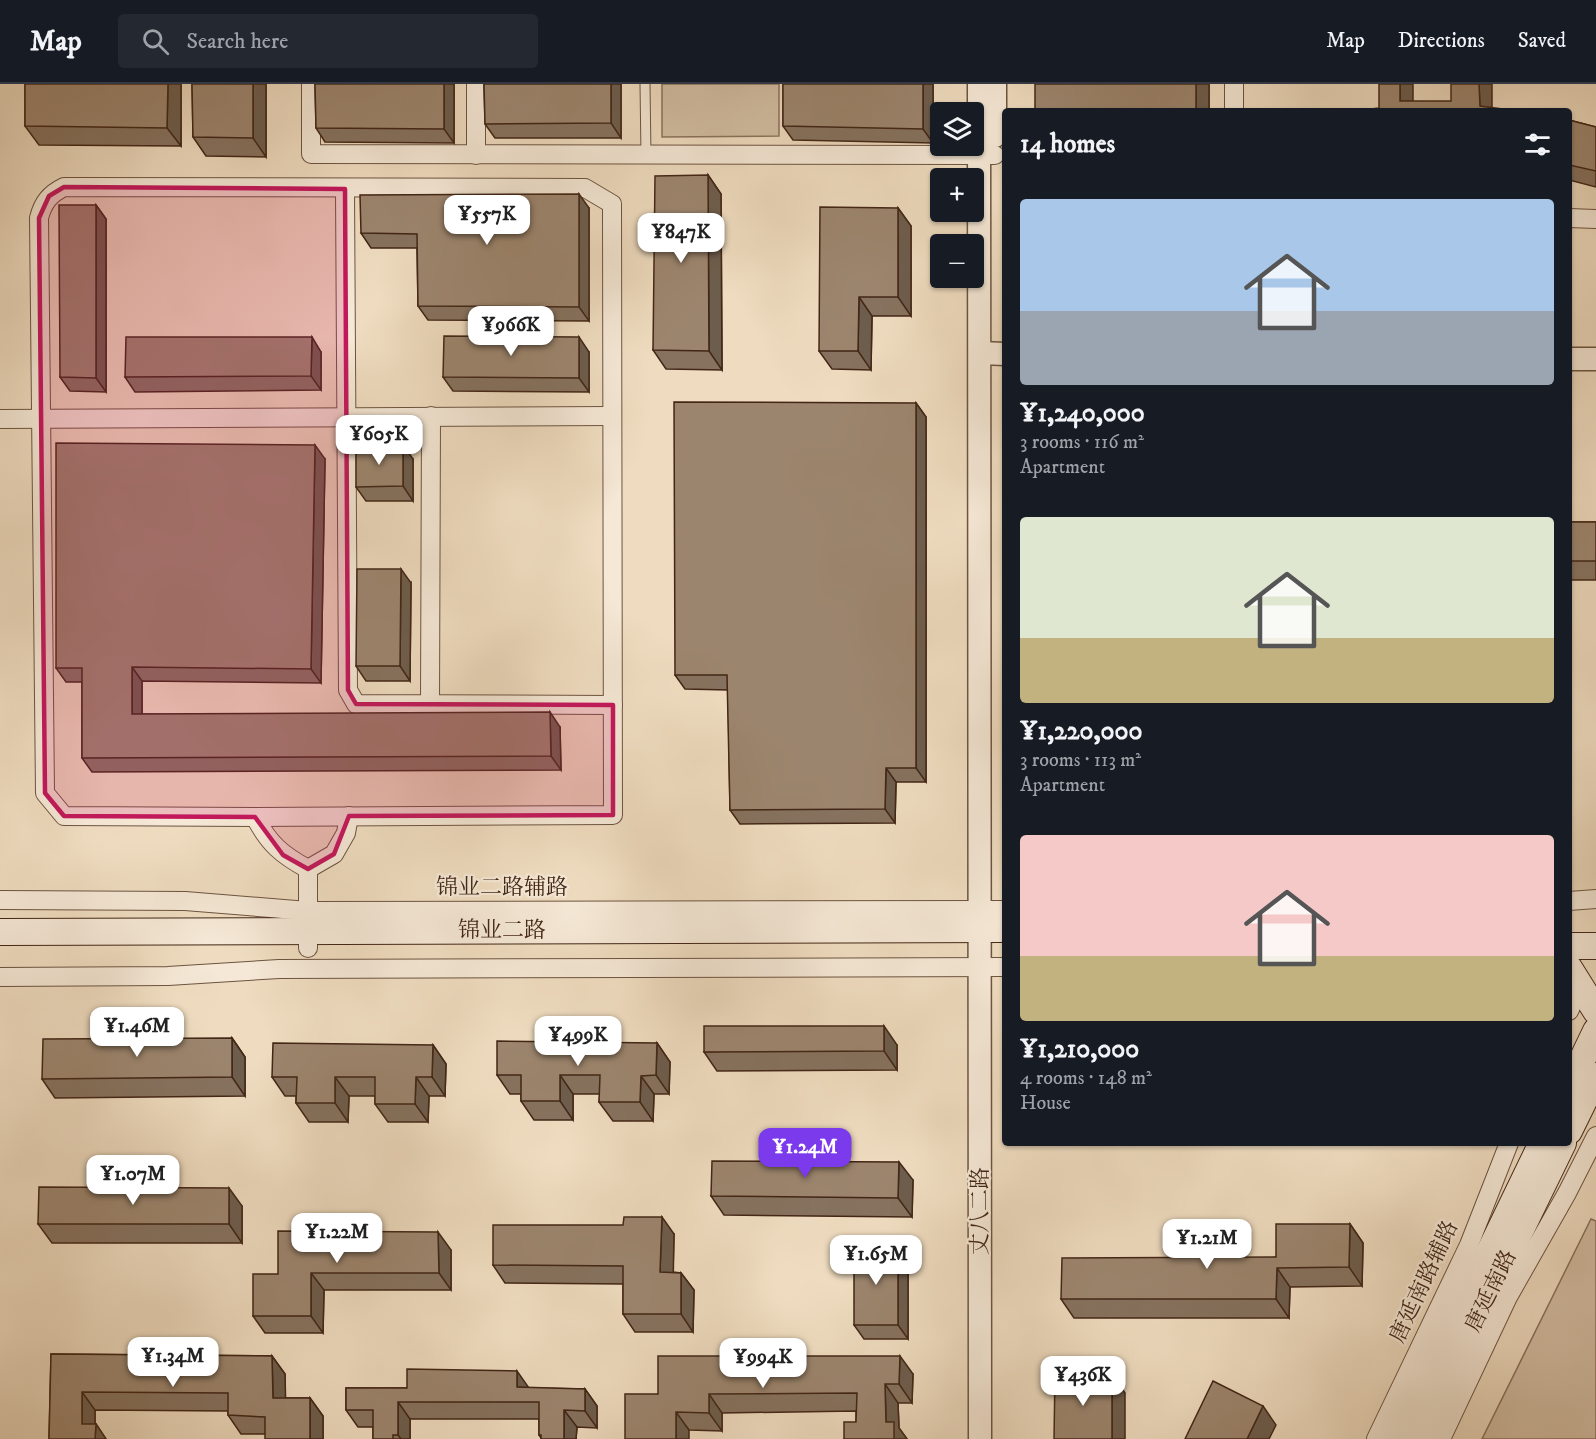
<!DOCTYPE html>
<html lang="en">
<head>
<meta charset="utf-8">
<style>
	body { margin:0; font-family:"IM FELL DW Pica","Noto Serif SC",serif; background:#242831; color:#f1f3f6; height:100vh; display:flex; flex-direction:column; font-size:22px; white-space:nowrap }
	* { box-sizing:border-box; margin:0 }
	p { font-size:20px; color:#9ea1a6 }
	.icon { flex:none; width:33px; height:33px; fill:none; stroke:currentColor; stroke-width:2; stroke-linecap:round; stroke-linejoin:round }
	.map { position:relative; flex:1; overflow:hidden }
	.panel { position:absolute; left:1002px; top:24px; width:570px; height:1038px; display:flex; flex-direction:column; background:#171b24; border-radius:6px; box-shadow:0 2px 4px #0004 }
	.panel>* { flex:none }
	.controls { position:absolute; left:930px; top:18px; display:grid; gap:12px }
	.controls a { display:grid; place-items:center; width:54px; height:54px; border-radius:6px; background:#171b24; box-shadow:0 2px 4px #0004; font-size:30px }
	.price { position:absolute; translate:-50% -51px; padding:0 14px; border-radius:12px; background:#fff; color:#222; font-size:20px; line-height:39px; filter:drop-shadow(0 2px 3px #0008) }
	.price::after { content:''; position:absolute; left:50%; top:36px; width:18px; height:14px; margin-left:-9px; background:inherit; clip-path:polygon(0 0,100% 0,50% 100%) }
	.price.current { background:#7c3aed; color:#fff }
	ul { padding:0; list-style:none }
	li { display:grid; align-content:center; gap:12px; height:318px; padding:0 18px }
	li span { display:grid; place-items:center; height:186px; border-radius:6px; color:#555 }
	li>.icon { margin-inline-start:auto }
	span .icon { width:108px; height:108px; fill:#fffc; stroke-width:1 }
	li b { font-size:26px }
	h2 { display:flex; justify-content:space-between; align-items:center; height:72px; padding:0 18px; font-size:26px }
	header { display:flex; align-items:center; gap:36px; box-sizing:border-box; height:84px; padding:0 30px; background:#171b24; border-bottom:2px solid #363941 }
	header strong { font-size:28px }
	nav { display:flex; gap:33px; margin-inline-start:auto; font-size:21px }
	.search { width:420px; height:54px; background:#242831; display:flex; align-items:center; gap:15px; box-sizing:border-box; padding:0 21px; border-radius:6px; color:#9ea1a6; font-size:22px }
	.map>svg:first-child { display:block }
	.green { fill:#d2bda3; stroke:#8a725c; stroke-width:1.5 }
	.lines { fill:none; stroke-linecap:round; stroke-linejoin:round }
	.service-casing { stroke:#6d5440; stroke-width:11 }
	.minor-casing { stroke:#6d5440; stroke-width:20 }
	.tertiary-casing { stroke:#6d5440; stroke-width:25 }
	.secondary-casing { stroke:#422616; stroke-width:28 }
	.service { stroke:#f5e8d6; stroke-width:9 }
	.minor { stroke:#f5e8d6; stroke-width:18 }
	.tertiary { stroke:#f5e8d6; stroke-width:22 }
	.secondary { stroke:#f5e8d6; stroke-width:26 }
	.wall { fill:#86725f; stroke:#422616; stroke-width:1.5 }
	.shaded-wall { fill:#6d5d4d; stroke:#422616; stroke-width:1.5 }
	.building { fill:#9c856e; stroke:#422616; stroke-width:1.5 }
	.marked { fill:#c2185b; fill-opacity:0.2; stroke:#c2185b; stroke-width:4.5; stroke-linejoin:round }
	.labels { text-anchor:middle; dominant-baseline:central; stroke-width:4.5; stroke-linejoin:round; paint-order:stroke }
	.street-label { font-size:22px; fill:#422616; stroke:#f5e8d6 }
</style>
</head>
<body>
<header>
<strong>Map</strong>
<div class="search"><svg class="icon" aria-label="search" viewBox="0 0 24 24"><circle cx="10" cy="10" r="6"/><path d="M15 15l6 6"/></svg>Search here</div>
<nav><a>Map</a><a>Directions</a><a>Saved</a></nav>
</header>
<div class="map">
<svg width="1596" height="1355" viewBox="0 0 1596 1355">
	<rect width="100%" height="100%" fill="#efdcc0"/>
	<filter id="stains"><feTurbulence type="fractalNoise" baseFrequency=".00333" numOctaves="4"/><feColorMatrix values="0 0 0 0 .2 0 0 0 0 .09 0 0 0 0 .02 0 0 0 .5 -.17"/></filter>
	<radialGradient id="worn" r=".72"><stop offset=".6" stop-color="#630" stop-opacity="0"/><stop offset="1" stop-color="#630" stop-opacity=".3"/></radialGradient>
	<g class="green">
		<polygon points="662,0 779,0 779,52 662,53"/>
		<polygon points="1591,1135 1596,1137 1596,1355 1482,1355"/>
	</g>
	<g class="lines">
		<g class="service-casing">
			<polyline id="service" points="645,0 646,72"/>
		</g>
		<g class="minor-casing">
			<g id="minor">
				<polyline points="311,0 311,70 995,71"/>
				<polyline points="476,0 476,71"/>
				<polyline points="1234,0 1234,27"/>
				<path d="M 64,103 L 585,104 L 612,120 L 613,731 L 255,733 L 64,732 L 45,709 L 39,134 C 43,118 50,110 64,103 Z"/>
				<polyline points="345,105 348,606 356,620 613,621"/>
				<polyline points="1569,134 1596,135"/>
				<polyline points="0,335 611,332"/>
				<polyline points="430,620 431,332"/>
				<path d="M 255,733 C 269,760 282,771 308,785"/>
				<polyline points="308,785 308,864"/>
				<polyline points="308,785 334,770 346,749 349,732"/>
				<polyline points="0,816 185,817 308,827 1005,826"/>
				<polyline points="1569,817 1596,815"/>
				<polyline points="0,893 168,892 279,885 1005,883"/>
				<polyline points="1569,920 1571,923 1569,927"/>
				<polyline points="1376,1355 1469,1161 1509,1059"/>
				<polyline points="1441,1355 1508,1213 1567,1109 1596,1052"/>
			</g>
		</g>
		<g class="tertiary-casing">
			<g id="tertiary">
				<polyline points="979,0 980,1355"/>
				<polyline points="995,52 995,0"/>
				<polyline points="980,269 1005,270"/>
				<polyline points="1569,275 1596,275"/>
			</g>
		</g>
		<g class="secondary-casing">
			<g id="secondary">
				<polyline points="0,848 1005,845"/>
				<polyline points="1569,862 1596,862"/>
				<polyline points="1569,884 1596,927"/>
				<polyline points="1569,1003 1596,947"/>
				<polyline points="1569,1047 1596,992"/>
				<polyline points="1399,1355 1542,1059"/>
				<polyline points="1419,1355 1563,1059"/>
			</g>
		</g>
		<use href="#service" class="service"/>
		<use href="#minor" class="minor"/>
		<use href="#tertiary" class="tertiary"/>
		<use href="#secondary" class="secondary"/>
	</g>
	<g class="wall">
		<polygon points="25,0 181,0 181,62 39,61 25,42"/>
		<polygon points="192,0 266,0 266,73 206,72 193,53"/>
		<polygon points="315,0 454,0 454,59 325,58 316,44"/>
		<polygon points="484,0 621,0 621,54 495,54 485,40"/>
		<polygon points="783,0 933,0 933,59 793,56 783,42"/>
		<polygon points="1209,0 1209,27 1035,27"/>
		<polygon points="1569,36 1596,43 1596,103 1569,96"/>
		<polygon points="708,91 721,110 722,286 666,285 653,266"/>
		<polygon points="96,121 106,135 106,308 70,307 60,293"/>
		<polygon points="589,124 589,237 428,236 418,222 417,164 371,164 361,149"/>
		<polygon points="898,124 911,142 911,232 872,232 871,286 832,285 819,267"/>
		<polygon points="321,268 321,306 135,308 125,293"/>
		<polygon points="589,268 589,308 453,307 443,293"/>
		<polygon points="916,319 926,333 926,698 896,698 895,739 740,740 730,726 728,606 685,605 675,591"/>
		<polygon points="325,375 321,599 142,597 142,630 560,643 561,686 92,688 82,674 82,598 66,598 56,584"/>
		<polygon points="413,375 413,417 366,417 356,403"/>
		<rect x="1569" y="438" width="27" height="58"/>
		<polygon points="411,499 410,597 366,597 356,582"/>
		<polygon points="232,954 245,973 245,1012 55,1014 42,995"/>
		<polygon points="657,959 670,978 669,1010 654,1010 653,1037 613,1037 599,1018 600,1010 573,1010 573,1036 534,1036 521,1017 521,1010 510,1010 497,991"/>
		<polygon points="433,961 446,980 445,1012 429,1012 428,1038 388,1038 375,1020 375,1012 349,1012 348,1038 309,1038 296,1019 296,1012 285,1012 272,993"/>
		<polygon points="897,961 897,986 717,987 704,968"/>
		<polygon points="913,1096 912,1133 724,1131 711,1112"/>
		<polygon points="242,1122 242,1159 52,1159 38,1140"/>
		<polygon points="1350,1140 1363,1159 1362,1202 1290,1203 1289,1234 1074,1234 1061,1215 1276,1173"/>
		<polygon points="674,1150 673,1188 681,1189 694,1206 693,1248 635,1248 623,1230 623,1200 505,1199 493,1181"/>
		<polygon points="898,1163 908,1178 908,1255 864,1255 854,1241"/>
		<polygon points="451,1166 451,1206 324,1206 323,1249 265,1249 253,1232 278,1190"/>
		<polygon points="51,1270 272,1272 285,1290 285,1314 310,1314 323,1332 323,1355 265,1350 241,1350 228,1331 228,1327 95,1326 95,1340 96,1340 106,1355 49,1355"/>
		<polygon points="913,1290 912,1319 898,1319 899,1344 907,1355 844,1355 856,1338 856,1327 722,1329 722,1347 689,1346 658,1310"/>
		<polygon points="346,1304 529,1304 585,1305 597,1322 597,1344 577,1343 576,1355 541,1354 539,1351 539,1335 410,1335 410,1355 373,1355 373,1343 358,1343 346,1326"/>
	</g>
	<g class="shaded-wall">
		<polygon points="168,0 181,0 181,62 167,44"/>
		<polygon points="253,0 266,0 266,73 253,54"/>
		<polygon points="444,0 454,0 454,59 444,45"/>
		<polygon points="611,0 621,0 621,54 611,39"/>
		<polygon points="923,0 933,0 933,59 923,45"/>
		<polygon points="1196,0 1209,0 1209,27 1197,27 1196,25"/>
		<polygon points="1400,0 1413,0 1413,27 1400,17"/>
		<polygon points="1479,0 1492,0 1492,27 1480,22"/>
		<polygon points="708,91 721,110 722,286 709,267"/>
		<polygon points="579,110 589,124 589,237 579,223"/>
		<polygon points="96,121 106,135 106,308 96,294"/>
		<polygon points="898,124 911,142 911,232 898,213"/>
		<polygon points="859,213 872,232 871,286 858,267"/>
		<polygon points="312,253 321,268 321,306 311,292"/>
		<polygon points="579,253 589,268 589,308 579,294"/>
		<polygon points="916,319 926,333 926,698 916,684"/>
		<polygon points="315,361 325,375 321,599 311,585"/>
		<polygon points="403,361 413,375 413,417 403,402"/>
		<polygon points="401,485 411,499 410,597 400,582"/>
		<polygon points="132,583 142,597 142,644 132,630"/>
		<polygon points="550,628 560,643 561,686 551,672"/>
		<polygon points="886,684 896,698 895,739 885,725"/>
		<polygon points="884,942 897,961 897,986 884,967"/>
		<polygon points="232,954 245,973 245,1012 232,993"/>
		<polygon points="657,959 670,978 669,1010 656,991"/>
		<polygon points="433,961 446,980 445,1012 432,993"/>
		<polygon points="560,991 573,1010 573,1036 560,1017"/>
		<polygon points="641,992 654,1010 653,1037 640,1018"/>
		<polygon points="335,993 349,1012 348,1038 335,1019"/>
		<polygon points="416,993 429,1012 428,1038 415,1020"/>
		<polygon points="899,1078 913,1096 912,1133 898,1114"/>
		<polygon points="229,1104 242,1122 242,1159 229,1140"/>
		<polygon points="662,1133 674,1150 673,1206 660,1188"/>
		<polygon points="1350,1140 1363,1159 1362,1202 1349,1183"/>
		<polygon points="438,1148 451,1166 451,1206 439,1189"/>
		<polygon points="898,1163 908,1178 908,1255 898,1241"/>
		<polygon points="1277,1184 1290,1203 1289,1234 1276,1215"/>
		<polygon points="311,1189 324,1206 323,1249 311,1232"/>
		<polygon points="681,1189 694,1206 693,1248 681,1230"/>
		<polygon points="272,1272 285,1290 286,1332 273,1314"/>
		<polygon points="900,1272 913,1290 912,1319 899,1300"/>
		<polygon points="517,1287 529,1304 517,1303"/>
		<polygon points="1112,1290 1125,1309 1125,1355 1112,1355"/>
		<polygon points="885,1300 898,1319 899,1344 907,1355 894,1355 886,1338"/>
		<polygon points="585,1305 597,1322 597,1344 585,1327"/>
		<polygon points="82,1308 95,1326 95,1355 82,1340"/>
		<polygon points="709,1310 722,1329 722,1347 709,1329"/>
		<polygon points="310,1314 323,1332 323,1355 310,1355"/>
		<polygon points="398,1318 410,1335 410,1355 401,1355 398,1351"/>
		<polygon points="1263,1322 1276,1341 1269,1355 1247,1355"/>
		<polygon points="564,1326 577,1343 576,1355 564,1355"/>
		<polygon points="676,1328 689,1346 689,1355 676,1355"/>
		<polygon points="96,1340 106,1355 95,1355"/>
	</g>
	<g class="building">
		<polygon points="25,0 168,0 167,44 25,42"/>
		<polygon points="192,0 253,0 253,54 193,53"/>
		<polygon points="315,0 444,0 444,45 316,44"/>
		<polygon points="484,0 611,0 611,39 485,40"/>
		<polygon points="783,0 923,0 923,45 783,42"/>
		<polygon points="1035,0 1196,0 1196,25 1092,25 1092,27 1035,27"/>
		<polygon points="1379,0 1400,0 1400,17 1451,17 1451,0 1479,0 1480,22 1518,27 1355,27 1379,24"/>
		<polygon points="1569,36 1596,43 1596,87 1569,81"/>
		<polygon points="708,91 709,267 653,266 655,92"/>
		<polygon points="579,110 579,223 418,222 417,150 361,149 360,111"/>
		<polygon points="59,121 96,121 96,294 60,293"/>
		<polygon points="820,123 898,124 898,213 859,213 858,267 819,267"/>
		<polygon points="444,252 579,253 579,294 443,293"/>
		<polygon points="126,253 312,253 311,292 125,293"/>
		<polygon points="674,318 916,319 916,684 886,684 885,725 730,726 727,591 675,591"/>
		<polygon points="56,359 315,361 311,585 132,583 132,630 550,628 551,672 82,674 82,584 56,584"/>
		<polygon points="356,361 403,361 403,402 356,403"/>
		<rect x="1569" y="438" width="27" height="39"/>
		<polygon points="357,485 401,485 400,582 356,582"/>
		<polygon points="704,942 884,942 884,967 704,968"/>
		<polygon points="232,954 232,993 42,995 43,955"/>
		<polygon points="497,957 657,959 656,991 641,992 640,1018 599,1018 600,991 560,991 560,1017 521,1017 521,991 497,991"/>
		<polygon points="273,959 433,961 432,993 416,993 415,1020 375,1020 375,993 335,993 335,1019 296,1019 297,993 272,993"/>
		<polygon points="712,1077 899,1078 898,1114 711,1112"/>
		<polygon points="39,1103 229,1104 229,1140 38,1140"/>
		<polygon points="624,1133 662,1133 660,1188 681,1189 681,1230 623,1230 623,1182 493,1181 493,1141 623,1141"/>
		<polygon points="1276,1140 1350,1140 1349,1183 1277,1184 1276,1215 1061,1215 1062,1174 1276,1173"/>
		<polygon points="278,1147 438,1148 439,1189 311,1189 311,1232 253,1232 253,1190 278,1190"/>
		<rect x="854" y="1163" width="44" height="78"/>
		<polygon points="51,1270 272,1272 273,1314 310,1314 310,1355 265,1355 265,1333 228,1331 228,1309 82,1308 82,1340 96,1340 95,1355 49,1355"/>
		<polygon points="658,1272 900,1272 899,1300 885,1300 886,1338 894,1338 894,1355 844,1355 844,1338 856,1338 857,1309 709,1310 709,1329 676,1328 676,1355 625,1355 625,1310 658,1310"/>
		<polygon points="407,1285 517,1287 517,1303 585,1305 585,1327 564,1326 564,1355 541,1355 541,1351 539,1351 539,1318 398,1318 398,1351 393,1351 393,1355 373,1355 373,1326 346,1326 346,1304 407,1304"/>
		<polygon points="1055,1290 1112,1290 1112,1355 1054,1355"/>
		<polygon points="1213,1297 1263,1322 1247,1355 1185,1355"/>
	</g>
	<path class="marked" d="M 64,103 L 345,105 L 348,606 L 356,620 L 613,621 L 613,731 L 349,732 L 334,770 L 308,785 L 283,771 L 255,733 L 64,732 L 45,709 L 39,134 L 49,112 Z"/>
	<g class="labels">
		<g class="street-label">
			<text x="502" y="803">锦业二路辅路</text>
			<text x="502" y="846">锦业二路</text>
			<text transform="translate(980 1127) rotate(-90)">丈八二路</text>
			<text transform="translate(1424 1198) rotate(-65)">唐延南路辅路</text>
			<text transform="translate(1491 1207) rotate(-64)">唐延南路</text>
		</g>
	</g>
	<rect width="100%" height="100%" filter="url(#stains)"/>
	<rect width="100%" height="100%" fill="url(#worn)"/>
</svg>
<div class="controls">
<a><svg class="icon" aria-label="layers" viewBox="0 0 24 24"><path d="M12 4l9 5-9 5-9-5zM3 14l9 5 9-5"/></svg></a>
<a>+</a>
<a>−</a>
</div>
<b class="price" style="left:487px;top:162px">¥557K</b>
<b class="price" style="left:681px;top:180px">¥847K</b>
<b class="price" style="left:511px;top:273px">¥966K</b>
<b class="price" style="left:379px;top:382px">¥605K</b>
<b class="price" style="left:137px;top:974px">¥1.46M</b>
<b class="price" style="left:578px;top:983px">¥499K</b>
<b class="price current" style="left:805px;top:1095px">¥1.24M</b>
<b class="price" style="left:133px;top:1122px">¥1.07M</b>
<b class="price" style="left:337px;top:1180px">¥1.22M</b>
<b class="price" style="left:1207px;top:1186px">¥1.21M</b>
<b class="price" style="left:876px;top:1202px">¥1.65M</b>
<b class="price" style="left:173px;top:1304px">¥1.34M</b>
<b class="price" style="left:763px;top:1305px">¥994K</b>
<b class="price" style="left:1083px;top:1323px">¥436K</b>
<section class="panel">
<h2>14 homes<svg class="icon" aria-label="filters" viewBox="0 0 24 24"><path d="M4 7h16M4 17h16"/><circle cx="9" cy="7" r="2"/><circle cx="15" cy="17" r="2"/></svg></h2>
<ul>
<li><span style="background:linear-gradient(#a9c7e8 60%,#9aa5b1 0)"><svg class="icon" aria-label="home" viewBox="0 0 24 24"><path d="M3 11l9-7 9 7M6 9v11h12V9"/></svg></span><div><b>¥1,240,000</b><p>3 rooms · 116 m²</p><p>Apartment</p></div></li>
<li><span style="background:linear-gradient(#dfe7d0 65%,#c2b280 0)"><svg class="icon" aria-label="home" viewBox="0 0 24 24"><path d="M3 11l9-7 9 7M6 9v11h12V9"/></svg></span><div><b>¥1,220,000</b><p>3 rooms · 113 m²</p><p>Apartment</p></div></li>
<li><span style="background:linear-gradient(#f6c9c9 65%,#c2b280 0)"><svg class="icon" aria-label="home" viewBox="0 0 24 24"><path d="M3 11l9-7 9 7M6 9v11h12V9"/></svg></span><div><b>¥1,210,000</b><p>4 rooms · 148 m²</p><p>House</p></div></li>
</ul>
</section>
</div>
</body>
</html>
